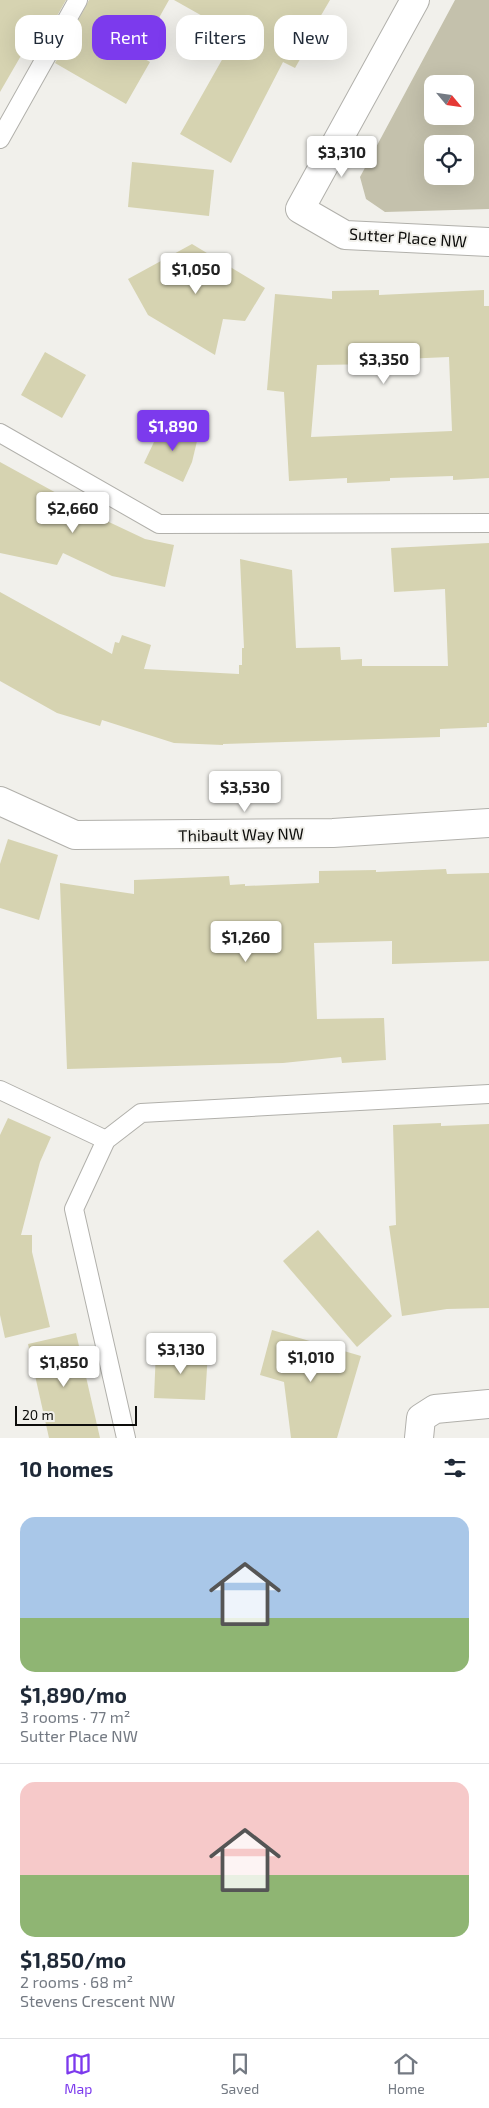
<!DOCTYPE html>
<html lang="en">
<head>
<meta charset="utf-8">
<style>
	body { margin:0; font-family:"Exo 2",sans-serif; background:#f2f2f3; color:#1f2937; height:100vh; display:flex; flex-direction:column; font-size:19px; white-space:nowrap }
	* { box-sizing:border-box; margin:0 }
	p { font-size:16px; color:#747a83 }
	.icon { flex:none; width:28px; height:28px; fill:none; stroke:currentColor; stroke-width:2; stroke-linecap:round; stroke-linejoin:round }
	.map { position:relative; height:1438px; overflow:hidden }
	.sheet { display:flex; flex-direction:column; background:#fff; flex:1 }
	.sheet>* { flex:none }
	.top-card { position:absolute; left:15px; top:15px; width:460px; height:45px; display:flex; gap:10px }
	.needle { width:32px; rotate:119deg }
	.controls { position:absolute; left:424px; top:75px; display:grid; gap:10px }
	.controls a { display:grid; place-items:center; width:50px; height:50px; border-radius:10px; background:#fff; box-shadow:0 5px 20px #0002; font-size:25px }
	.scale { position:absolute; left:15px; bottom:12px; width:122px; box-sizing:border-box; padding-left:5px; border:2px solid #0d0d0b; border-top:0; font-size:14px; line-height:18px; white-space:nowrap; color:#0d0d0b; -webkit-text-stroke:4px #f1f0eb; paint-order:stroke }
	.price { position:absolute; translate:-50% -42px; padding:0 11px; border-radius:5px; background:#fff; color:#222; font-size:16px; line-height:32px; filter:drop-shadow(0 1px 2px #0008) }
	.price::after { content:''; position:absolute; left:50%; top:30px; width:15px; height:11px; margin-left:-8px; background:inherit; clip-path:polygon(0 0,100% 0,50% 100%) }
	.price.on { background:#7c3aed; color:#fff }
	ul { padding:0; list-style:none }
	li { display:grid; align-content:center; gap:10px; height:265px; padding:0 20px }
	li+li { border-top:1px solid #e0e1e3 }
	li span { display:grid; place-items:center; height:155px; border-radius:15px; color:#555 }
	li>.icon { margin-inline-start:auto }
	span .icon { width:90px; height:90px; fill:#fffc; stroke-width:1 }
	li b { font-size:21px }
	h2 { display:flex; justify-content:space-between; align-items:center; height:60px; padding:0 20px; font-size:21px }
	.tag { padding:0 18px; border-radius:15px; background:#fff; box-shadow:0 5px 20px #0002; font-size:18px; line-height:45px }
	.tag.on { background:#7c3aed; color:#fff }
	.tabs { display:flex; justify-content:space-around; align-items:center; height:70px; border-top:1px solid #e0e1e3; background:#fff; font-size:14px; color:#747a83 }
	.tabs a { display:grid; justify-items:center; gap:2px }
	.tabs .on { color:#7c3aed }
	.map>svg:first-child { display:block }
	.green { fill:#c4c1ac; fill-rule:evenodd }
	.building { fill:#d6d3b1; fill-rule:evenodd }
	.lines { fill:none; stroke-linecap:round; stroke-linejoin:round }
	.lane-casing { stroke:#b1b0ab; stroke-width:20 }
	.street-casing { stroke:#b1b0ab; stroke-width:30 }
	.lane { stroke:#fff; stroke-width:18 }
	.street { stroke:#fff; stroke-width:28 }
	.labels { text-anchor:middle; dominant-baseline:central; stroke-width:4; stroke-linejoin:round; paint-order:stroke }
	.street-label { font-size:16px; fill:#0d0d0b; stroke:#f1f0eb }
</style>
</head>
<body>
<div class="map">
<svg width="489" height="1438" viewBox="0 0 489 1438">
	<rect width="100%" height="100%" fill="#f1f0eb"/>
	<path class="green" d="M 455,0 L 489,0 L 489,209 L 385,212 L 366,199 L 360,177 ZM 432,84 L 465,84 L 465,116 L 432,116 ZM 432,144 L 465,144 L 465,176 L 432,176 Z"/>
	<g class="building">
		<polygon points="0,0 66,0 36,53 26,47 0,92"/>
		<polygon points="89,0 169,0 138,55 150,62 126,104 55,63"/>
		<polygon points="174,0 330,0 316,24 319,26 295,68 283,62 231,163 180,134 236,35"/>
		<polygon points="132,162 214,170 209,216 128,207"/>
		<polygon points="192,244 265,288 245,321 223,319 215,355 148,315 128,279"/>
		<path d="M 379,290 L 379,295 L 484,290 L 484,306 L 489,306 L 489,478 L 453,480 L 453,476 L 390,478 L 390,481 L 347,483 L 347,478 L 289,481 L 284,392 L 267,390 L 275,294 L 332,299 L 332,291 ZM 449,357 L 452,431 L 311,437 L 317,365 L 380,364 L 380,360 Z"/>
		<polygon points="45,352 86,375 62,418 21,395"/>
		<polygon points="164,421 198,437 192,462 183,482 144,463"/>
		<polygon points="0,462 60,495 58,498 145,539 174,545 165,587 112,576 63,553 57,565 0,553"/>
		<polygon points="489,543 489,723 487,723 487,727 440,729 440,737 223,744 223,745 174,743 102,720 100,726 57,713 0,681 0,592 112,654 115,642 119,643 122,635 151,645 144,669 239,674 239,665 242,665 242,648 244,648 240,559 292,570 296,648 340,647 341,660 362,659 362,666 448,666 445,589 394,592 391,548"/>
		<polygon points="8,839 58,855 39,920 0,908 0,864"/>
		<polygon points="446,869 447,874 489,873 489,961 392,964 392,941 314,943 317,1019 384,1018 386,1060 342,1063 341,1057 283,1063 67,1069 60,883 134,894 134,880 229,876 230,885 245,884 245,886 319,883 319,871 376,870 376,872"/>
		<polygon points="8,1118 51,1137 40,1162 21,1235 32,1235 32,1252 50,1327 5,1338 0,1315 0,1135"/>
		<polygon points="441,1123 441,1126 489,1124 489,1308 447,1309 402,1316 389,1226 396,1225 393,1125"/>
		<polygon points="318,1230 392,1316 357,1347 283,1261"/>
		<polygon points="272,1330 361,1356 337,1438 291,1438 284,1382 260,1375"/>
		<polygon points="76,1333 100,1438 49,1438 28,1344"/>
		<polygon points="156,1350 208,1352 205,1400 154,1398"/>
	</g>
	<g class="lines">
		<g class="lane-casing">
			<g id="lane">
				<polyline points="0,139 78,0"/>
				<polyline points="0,433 159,524 489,523"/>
				<polyline points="0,1090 106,1140"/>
				<polyline points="126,1438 74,1209 106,1140 141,1113 489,1094"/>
			</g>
		</g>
		<g class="street-casing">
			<g id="street">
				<polyline points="415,0 300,209 345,235 489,242"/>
				<polyline points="0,801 75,835 333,833 489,823"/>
				<polyline points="419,1438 421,1418 435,1409 489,1404"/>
			</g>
		</g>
		<use href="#lane" class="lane"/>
		<use href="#street" class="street"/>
	</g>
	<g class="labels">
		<g class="street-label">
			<text transform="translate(408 237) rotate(4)">Sutter Place NW</text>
			<text transform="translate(241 834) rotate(-1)">Thibault Way NW</text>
		</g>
	</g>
</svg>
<div class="controls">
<a><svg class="needle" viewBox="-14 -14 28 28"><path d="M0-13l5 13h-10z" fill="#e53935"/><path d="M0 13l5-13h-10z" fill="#747a83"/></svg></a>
<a><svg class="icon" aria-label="locate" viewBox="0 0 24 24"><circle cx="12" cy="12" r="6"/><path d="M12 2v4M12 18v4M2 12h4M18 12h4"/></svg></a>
</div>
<div class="scale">20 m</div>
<b class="price" style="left:342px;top:178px">$3,310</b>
<b class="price" style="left:196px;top:295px">$1,050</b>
<b class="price" style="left:384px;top:385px">$3,350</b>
<b class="price on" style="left:173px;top:452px">$1,890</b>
<b class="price" style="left:73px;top:534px">$2,660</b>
<b class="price" style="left:245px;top:813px">$3,530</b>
<b class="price" style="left:246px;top:963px">$1,260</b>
<b class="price" style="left:181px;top:1375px">$3,130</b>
<b class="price" style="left:311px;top:1383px">$1,010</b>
<b class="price" style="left:64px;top:1388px">$1,850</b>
<div class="top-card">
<a class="tag">Buy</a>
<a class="tag on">Rent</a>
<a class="tag">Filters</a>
<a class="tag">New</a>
</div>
</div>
<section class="sheet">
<h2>10 homes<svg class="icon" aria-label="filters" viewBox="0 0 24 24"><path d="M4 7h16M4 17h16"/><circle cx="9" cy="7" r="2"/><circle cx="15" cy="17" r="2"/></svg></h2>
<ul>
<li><span style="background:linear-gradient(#a9c7e8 65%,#8fb573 0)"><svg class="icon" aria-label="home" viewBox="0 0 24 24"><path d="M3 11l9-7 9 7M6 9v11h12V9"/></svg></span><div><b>$1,890/mo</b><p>3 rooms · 77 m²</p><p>Sutter Place NW</p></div></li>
<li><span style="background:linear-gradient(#f6c9c9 60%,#8fb573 0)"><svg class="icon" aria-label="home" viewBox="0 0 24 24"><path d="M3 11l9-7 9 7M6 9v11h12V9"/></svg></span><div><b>$1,850/mo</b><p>2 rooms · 68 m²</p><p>Stevens Crescent NW</p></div></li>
</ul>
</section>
<nav class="tabs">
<a class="on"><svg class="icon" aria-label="map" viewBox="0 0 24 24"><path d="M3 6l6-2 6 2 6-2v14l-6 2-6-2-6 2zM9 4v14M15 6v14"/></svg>Map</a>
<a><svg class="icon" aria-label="saved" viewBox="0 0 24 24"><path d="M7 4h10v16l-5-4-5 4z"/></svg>Saved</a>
<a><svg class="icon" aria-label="home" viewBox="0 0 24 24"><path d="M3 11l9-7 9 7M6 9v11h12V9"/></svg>Home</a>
</nav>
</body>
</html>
